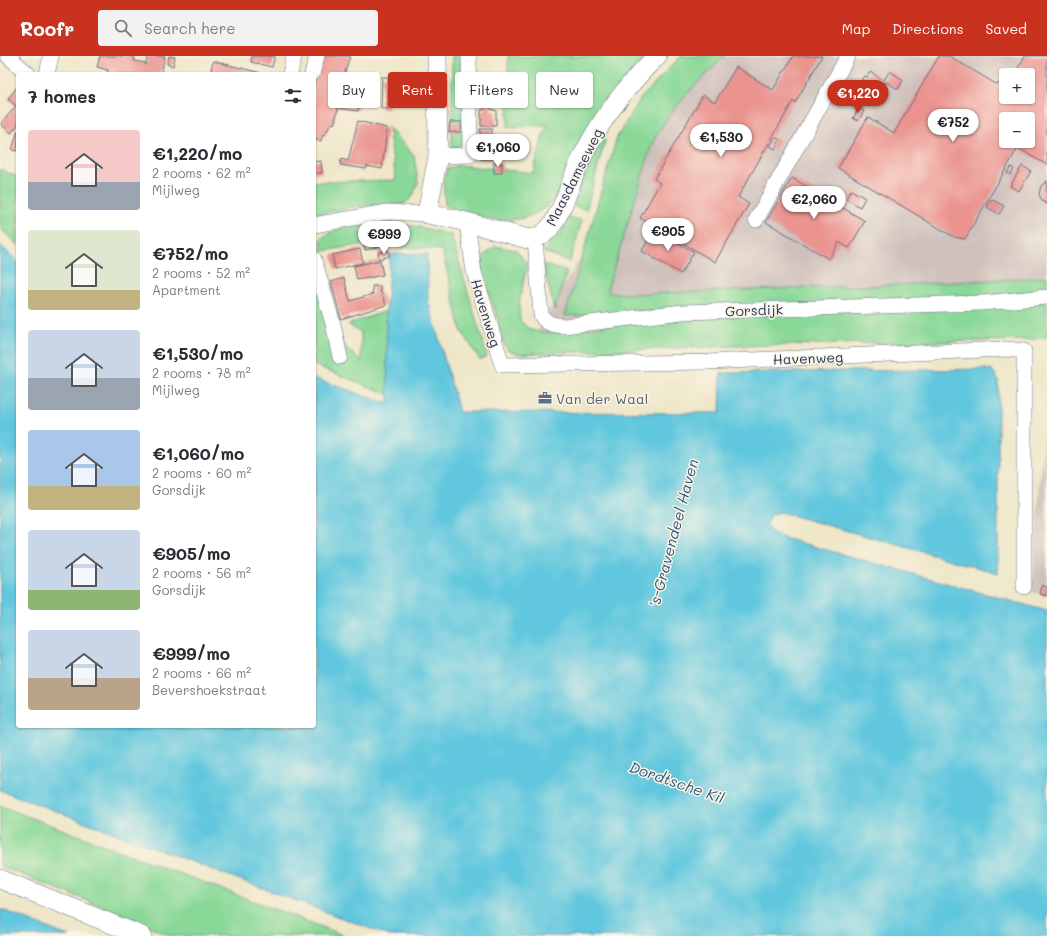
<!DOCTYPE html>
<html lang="en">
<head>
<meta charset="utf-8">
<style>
	body { margin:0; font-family:Mali,sans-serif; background:#f2f2f3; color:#2b2b33; height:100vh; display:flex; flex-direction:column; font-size:15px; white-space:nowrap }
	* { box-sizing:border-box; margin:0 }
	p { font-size:13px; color:#7c7c81 }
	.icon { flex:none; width:22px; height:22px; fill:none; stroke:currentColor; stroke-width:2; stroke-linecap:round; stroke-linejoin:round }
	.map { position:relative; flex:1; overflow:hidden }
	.details { position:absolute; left:16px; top:16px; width:300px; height:656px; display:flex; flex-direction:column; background:#fff; border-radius:4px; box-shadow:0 1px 3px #0004 }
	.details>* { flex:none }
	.banner { position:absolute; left:328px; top:16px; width:380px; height:36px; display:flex; gap:8px }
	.controls { position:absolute; left:999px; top:12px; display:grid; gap:8px }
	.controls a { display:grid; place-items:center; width:36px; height:36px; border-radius:4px; background:#fff; box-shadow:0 1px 3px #0004; font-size:20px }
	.price { position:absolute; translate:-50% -34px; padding:0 9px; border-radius:14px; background:#fff; color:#222; font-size:13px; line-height:26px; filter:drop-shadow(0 1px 2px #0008) }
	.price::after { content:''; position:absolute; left:50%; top:24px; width:12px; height:9px; margin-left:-6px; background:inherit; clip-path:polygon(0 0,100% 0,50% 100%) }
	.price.on { background:#c8321e; color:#fff }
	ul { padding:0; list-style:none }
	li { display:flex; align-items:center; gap:12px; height:100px; padding:0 12px }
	li span { display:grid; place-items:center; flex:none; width:112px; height:80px; border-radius:4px; color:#555 }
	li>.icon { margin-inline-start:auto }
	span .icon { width:48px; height:48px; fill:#fffc; stroke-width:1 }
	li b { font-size:17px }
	h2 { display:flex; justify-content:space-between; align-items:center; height:48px; padding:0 12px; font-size:17px }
	.chip { padding:0 14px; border-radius:4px; background:#fff; box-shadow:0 1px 3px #0004; font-size:14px; line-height:36px }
	.chip.on { background:#c8321e; color:#fff }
	header { display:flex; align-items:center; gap:24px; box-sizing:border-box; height:56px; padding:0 20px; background:#c8321e; color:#fff }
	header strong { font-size:19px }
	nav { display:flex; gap:22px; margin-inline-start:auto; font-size:14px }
	.search { width:280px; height:36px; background:#f2f2f3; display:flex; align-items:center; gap:10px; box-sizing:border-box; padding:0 14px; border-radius:4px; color:#7c7c81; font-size:15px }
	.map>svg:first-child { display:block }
	.industrial { fill:#cfc0bb; fill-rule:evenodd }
	.green { fill:#89d897; stroke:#52847a }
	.water { fill:#61c7de; stroke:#3e7b9e }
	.building { fill:#ea938f; fill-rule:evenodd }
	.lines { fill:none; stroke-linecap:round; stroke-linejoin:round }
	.minor-casing { stroke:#656f83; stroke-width:16 }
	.tertiary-casing { stroke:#656f83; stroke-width:20 }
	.minor { stroke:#fff; stroke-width:15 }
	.tertiary { stroke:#fff; stroke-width:19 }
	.labels { text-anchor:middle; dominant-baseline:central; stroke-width:3; stroke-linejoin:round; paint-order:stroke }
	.street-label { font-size:14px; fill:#1b2f5e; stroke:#fcf5e5 }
	.service-label { font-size:14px; fill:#4e5e75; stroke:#fcf5e5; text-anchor:start }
	.water-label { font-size:15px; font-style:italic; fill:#2c557e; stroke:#fcf5e5 }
</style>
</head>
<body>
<header>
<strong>Roofr</strong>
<div class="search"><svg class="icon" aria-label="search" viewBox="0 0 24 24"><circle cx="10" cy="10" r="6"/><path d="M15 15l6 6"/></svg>Search here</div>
<nav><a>Map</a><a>Directions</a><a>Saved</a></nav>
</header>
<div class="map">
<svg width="1047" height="880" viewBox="0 0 1047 880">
	<rect width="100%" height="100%" fill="#fcf5e5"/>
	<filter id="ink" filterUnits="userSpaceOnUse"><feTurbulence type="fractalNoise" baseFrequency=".025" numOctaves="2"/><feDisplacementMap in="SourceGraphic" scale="8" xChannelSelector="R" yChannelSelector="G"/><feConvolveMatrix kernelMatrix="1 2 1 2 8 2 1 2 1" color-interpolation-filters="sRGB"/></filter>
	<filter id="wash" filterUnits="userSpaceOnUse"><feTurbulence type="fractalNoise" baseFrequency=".012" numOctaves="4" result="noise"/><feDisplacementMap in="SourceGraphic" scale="16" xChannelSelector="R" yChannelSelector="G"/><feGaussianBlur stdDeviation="0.9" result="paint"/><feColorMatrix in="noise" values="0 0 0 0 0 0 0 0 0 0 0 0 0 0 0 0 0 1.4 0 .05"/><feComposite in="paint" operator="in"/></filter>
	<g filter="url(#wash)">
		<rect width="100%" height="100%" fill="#eee6c7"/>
		<g class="industrial">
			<path d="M 712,0 L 1047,0 L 1047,252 L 527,293 L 692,10 ZM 1006,19 L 1028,19 L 1028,41 L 1006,41 ZM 1006,63 L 1028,63 L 1028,85 L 1006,85 Z"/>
			<polygon points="1047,334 1047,540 1032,536"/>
		</g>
		<g class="green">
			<polygon points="452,0 467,0 463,89 452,93"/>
			<path d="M 508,0 L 645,0 C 623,30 598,60 578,91 C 569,107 564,133 551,146 C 523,175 477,164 445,149 L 443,126 L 447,113 L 459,109 L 533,117 L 543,79 L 549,69 L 508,71 Z"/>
			<path d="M 681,0 L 725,0 C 697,27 669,52 652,88 L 608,231 L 609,237 L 633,238 L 919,228 L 1047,221 L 1047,237 L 565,260 L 617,81 L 641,42 Z"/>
			<polygon points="388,71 414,100 418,126 413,140 404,148 358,150 317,158 314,155 314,126 396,124"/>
			<polygon points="604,77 605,85 586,154 571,149"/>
			<polygon points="0,113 18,121 18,189 0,172"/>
			<polygon points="568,162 582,164 570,206 544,196 551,185 560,179"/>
			<path d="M 392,167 L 419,171 L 451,179 L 487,300 L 480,304 L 461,274 L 442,194 L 366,188 L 322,195 L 321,183 C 336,168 372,168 392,167 Z"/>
			<path d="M 495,190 L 516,194 L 527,208 L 519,248 L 520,264 C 523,267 526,271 529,273 C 544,282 599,269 619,268 C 761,256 904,252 1047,246 L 1047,281 L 1028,284 L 737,290 L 519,298 L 508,294 L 503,286 L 497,260 L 481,215 L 484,200 Z"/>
			<polygon points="543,208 567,216 555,254 554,252"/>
			<polygon points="314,227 345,290 361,306 361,276 350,270 349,268 386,255 388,338 314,309"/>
			<polygon points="0,750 346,880 171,880 136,864 0,810"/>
		</g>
		<g class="water">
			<path d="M 0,189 L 18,206 L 18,670 L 314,670 L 314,322 L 388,348 L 386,255 L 390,198 L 427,198 L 428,244 L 459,356 L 720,357 L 721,317 L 986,313 C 993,314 996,317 998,324 L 998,517 L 780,456 L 771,459 L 767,469 L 770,475 L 780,481 L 1047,555 L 1047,880 L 390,880 L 0,734 Z"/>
			<polygon points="0,853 68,880 0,880"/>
		</g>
		<g id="blocks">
			<g class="building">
				<polygon points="100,0 128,0 135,2 134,5 145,7 146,9 148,0 165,0 161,18 107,18 108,14 97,11"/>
				<polygon points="169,0 175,1 173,10 167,8"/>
				<polygon points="252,0 275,0 272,11 251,6"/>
				<polygon points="322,0 350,0 343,23 365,29 358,55 338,52 334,68 331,67 325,79 323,78 321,85 314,83 314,29"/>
				<polygon points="793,0 822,0 795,47 793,45 738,141 749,148 715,206 640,162 660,127 654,123 703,39 715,46 736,11 773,34"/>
				<path d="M 939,0 L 949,0 L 996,28 L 1006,27 L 1006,41 L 1028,41 L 1028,19 L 1014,19 L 1025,0 L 1047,0 L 1047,109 L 1018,92 L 965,183 L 954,181 L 838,112 L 868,61 L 894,77 ZM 1006,63 L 1028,63 L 1028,85 L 1006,85 Z"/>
				<polygon points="213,5 261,17 261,18 210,18"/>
				<polygon points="890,15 903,24 898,33 886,26 879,37 875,34 870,43 856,34 864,20 867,21 870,16 884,24"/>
				<polygon points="382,21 388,21 388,53 381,53"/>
				<polygon points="17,31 18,69 11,77 2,69 3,65 16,50 8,43"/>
				<polygon points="481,36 496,36 496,50 491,50 491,54 496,54 496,70 481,70 481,54 484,54 484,50 481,50"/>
				<polygon points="859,52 864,55 858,65 853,62"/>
				<polygon points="358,65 387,72 382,113 367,110 366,113 340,109 341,103 348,105"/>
				<polygon points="450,66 462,66 461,76 449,76"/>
				<rect x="480" y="73" width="12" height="30"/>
				<polygon points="18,74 18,95 12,94"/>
				<polygon points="775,81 780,84 775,93 770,90"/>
				<polygon points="321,105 322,117 314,117 314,106"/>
				<rect x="494" y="107" width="8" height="10"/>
				<polygon points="1022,110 1031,115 1019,135 1010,130"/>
				<polygon points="1011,111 1014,113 1010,119 1007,117"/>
				<polygon points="792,122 865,165 849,192 839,186 829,203 766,166"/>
				<polygon points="1047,125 1047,148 1042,145 1039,138 1041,130"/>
				<polygon points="851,134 865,142 860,151 846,143"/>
				<polygon points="991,143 1004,150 999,158 987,151"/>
				<polygon points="654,173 694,196 681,218 642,195"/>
				<polygon points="380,184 382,190 365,194 364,188"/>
				<polygon points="360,193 363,207 335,213 332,199"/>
				<polygon points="388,194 390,200 379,203 378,197"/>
				<polygon points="380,204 383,219 357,224 354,210"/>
				<polygon points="344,222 350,245 373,238 372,230 380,230 380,236 381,236 386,249 341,263 331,226"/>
				<polygon points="1042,529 1047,531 1047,540 1040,538"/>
			</g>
		</g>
	</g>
	<g filter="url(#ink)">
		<use href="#blocks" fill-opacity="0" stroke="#656f83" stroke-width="1"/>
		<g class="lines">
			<g class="minor-casing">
				<g id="minor">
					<polyline points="8,0 28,18"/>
					<polyline points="47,18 51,0"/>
					<polyline points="290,18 294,0"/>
					<polyline points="312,18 317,0"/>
					<polyline points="438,100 470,99 469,0"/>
					<polyline points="756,164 848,0"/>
					<polyline points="467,167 474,216 502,309 708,306 1006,293 1024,295 1024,531"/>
					<polyline points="314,169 387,156 427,158"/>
					<path d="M 535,183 L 541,259 C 546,268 554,269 564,270 L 682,256 L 981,247 L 1047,241"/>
					<polyline points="314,203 333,268 340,301"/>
				</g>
			</g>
			<g class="tertiary-casing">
				<g id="tertiary">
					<path d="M 437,0 L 438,100 L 427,158 L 455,163 L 528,183 C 538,183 545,178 551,170 C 563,154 569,131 577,112 C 596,70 624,32 657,0"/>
					<polyline points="0,823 142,880"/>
				</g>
			</g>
			<use href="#minor" class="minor"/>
			<use href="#tertiary" class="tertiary"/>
		</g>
	</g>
	<defs>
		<g id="office-bare" transform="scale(1.08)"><path d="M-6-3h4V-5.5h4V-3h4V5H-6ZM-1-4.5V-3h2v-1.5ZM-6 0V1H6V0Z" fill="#5c6f8a" stroke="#fcf5e5" stroke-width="2.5" paint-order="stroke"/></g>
	</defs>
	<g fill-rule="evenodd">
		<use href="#office-bare" x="545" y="342"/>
	</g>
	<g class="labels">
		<g class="street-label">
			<text transform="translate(574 121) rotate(-63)">Maasdamseweg</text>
			<text transform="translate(754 254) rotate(-2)">Gorsdijk</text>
			<text transform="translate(486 257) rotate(73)">Havenweg</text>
			<text transform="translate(808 302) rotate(-2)">Havenweg</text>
		</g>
		<g class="service-label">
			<text x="556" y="342">Van der Waal</text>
		</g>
		<g class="water-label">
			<text transform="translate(673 477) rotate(-75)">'s-Gravendeel Haven</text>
			<text transform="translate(677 726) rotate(19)">Dordtsche Kil</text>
		</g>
	</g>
</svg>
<div class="controls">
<a>+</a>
<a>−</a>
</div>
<b class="price on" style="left:858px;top:58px">€1,220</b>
<b class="price" style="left:953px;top:87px">€752</b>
<b class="price" style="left:721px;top:102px">€1,530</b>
<b class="price" style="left:498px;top:112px">€1,060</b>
<b class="price" style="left:814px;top:164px">€2,060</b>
<b class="price" style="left:668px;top:196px">€905</b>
<b class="price" style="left:384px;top:199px">€999</b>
<div class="banner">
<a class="chip">Buy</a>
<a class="chip on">Rent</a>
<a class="chip">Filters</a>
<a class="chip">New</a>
</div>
<section class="details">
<h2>7 homes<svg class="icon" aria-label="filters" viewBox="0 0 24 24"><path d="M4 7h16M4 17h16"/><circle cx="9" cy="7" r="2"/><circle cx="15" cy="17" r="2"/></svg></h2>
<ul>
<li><span style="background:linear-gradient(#f6c9c9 65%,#9aa5b1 0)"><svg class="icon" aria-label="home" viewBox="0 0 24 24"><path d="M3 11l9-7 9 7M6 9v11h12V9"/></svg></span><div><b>€1,220/mo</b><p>2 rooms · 62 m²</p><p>Mijlweg</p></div></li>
<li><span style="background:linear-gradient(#dfe7d0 75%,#c2b280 0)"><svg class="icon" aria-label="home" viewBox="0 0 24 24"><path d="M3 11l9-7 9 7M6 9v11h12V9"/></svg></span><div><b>€752/mo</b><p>2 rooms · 52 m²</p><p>Apartment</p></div></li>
<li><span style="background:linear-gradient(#c9d6e8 60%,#9aa5b1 0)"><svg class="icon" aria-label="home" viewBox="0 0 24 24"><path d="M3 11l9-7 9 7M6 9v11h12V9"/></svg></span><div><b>€1,530/mo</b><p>2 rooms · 78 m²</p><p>Mijlweg</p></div></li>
<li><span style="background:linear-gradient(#a9c7e8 70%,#c2b280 0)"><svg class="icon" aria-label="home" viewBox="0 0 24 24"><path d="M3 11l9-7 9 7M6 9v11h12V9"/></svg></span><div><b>€1,060/mo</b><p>2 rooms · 60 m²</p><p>Gorsdijk</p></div></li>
<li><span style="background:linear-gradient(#c9d6e8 75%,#8fb573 0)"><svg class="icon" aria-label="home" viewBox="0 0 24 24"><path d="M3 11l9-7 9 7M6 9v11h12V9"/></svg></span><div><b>€905/mo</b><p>2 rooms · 56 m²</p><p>Gorsdijk</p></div></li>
<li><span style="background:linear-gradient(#c9d6e8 60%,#b9a48a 0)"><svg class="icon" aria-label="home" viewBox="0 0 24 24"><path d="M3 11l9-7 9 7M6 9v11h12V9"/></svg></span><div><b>€999/mo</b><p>2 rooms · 66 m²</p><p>Bevershoekstraat</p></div></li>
</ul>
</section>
</div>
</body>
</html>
